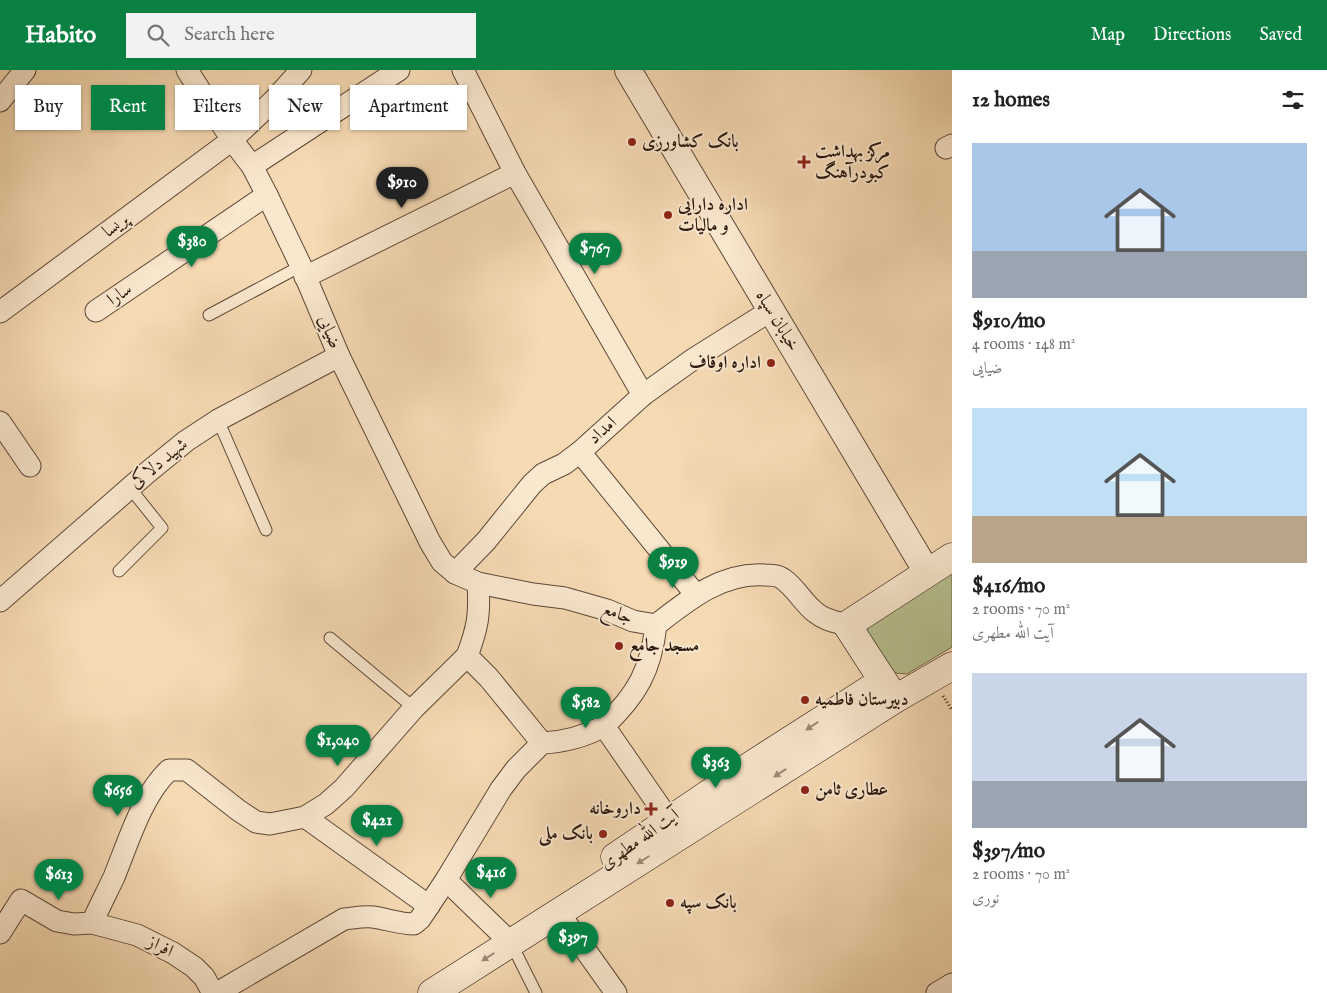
<!DOCTYPE html>
<html lang="en">
<head>
<meta charset="utf-8">
<style>
	body { margin:0; font-family:"IM FELL English",Amiri,serif; background:#f2f2f2; color:#222; height:100vh; display:flex; flex-direction:column; font-size:19px; white-space:nowrap }
	* { box-sizing:border-box; margin:0 }
	p { font-size:16px; color:#767676 }
	.icon { flex:none; width:28px; height:28px; fill:none; stroke:currentColor; stroke-width:2; stroke-linecap:round; stroke-linejoin:round }
	.map { position:relative; flex:1; overflow:hidden }
	.sheet { display:flex; flex-direction:column; background:#fff; width:375px }
	.sheet>* { flex:none }
	.guide { position:absolute; left:15px; top:15px; width:475px; height:45px; display:flex; gap:10px }
	.price { position:absolute; translate:-50% -42px; padding:0 11px; border-radius:18px; background:#0b8043; color:#fff; font-size:16px; line-height:32px; filter:drop-shadow(0 1px 2px #0008) }
	.price::after { content:''; position:absolute; left:50%; top:30px; width:15px; height:11px; margin-left:-8px; background:inherit; clip-path:polygon(0 0,100% 0,50% 100%) }
	.price.selected { background:#222; color:#fff }
	ul { padding:0; list-style:none }
	li { display:grid; align-content:center; gap:10px; height:265px; padding:0 20px }
	li span { display:grid; place-items:center; height:155px; border-radius:0px; color:#555 }
	li>.icon { margin-inline-start:auto }
	span .icon { width:90px; height:90px; fill:#fffc; stroke-width:1 }
	li b { font-size:21px }
	h2 { display:flex; justify-content:space-between; align-items:center; height:60px; padding:0 20px; font-size:21px }
	.chip { padding:0 18px; border-radius:0px; background:#fff; box-shadow:0 1px 4px #0004; font-size:18px; line-height:45px }
	.chip.selected { background:#0b8043; color:#fff }
	header { display:flex; align-items:center; gap:30px; box-sizing:border-box; height:70px; padding:0 25px; background:#0b8043; color:#fff }
	header strong { font-size:24px }
	nav { display:flex; gap:28px; margin-inline-start:auto; font-size:18px }
	.search { width:350px; height:45px; background:#f2f2f2; display:flex; align-items:center; gap:12px; box-sizing:border-box; padding:0 18px; border-radius:0px; color:#767676; font-size:19px }
	main { display:flex; flex:1; min-height:0 }
	.map>svg:first-child { display:block }
	.green { fill:#b8c090; stroke:#716c4f }
	.lines { fill:none; stroke-linecap:round; stroke-linejoin:round }
	.service-casing { stroke:#5d4837; stroke-width:13 }
	.minor-casing { stroke:#5d4837; stroke-width:23 }
	.tertiary-casing { stroke:#5d4837; stroke-width:28 }
	.secondary-casing { stroke:#2a180e; stroke-width:29 }
	.path { stroke:#2a180e; stroke-width:3; stroke-dasharray:1 2.5; stroke-linecap:butt }
	.service { stroke:#f9e7ce; stroke-width:11 }
	.minor { stroke:#f9e7ce; stroke-width:21 }
	.tertiary { stroke:#f9e7ce; stroke-width:26 }
	.secondary { stroke:#f9e7ce; stroke-width:28 }
	.oneway { fill:#9c8a78 }
	.poi-dot { fill:#8f2418; stroke:#f9e7ce; stroke-width:2 }
	.labels { text-anchor:middle; dominant-baseline:central; stroke-width:4; stroke-linejoin:round; paint-order:stroke }
	.poi-label { font-size:18px; font-weight:bold; fill:#2a180e; stroke:#f9e7ce; text-anchor:start }
	.street-label { font-size:18px; fill:#2a180e; stroke:#f9e7ce }
</style>
</head>
<body>
<header>
<strong>Habito</strong>
<div class="search"><svg class="icon" aria-label="search" viewBox="0 0 24 24"><circle cx="10" cy="10" r="6"/><path d="M15 15l6 6"/></svg>Search here</div>
<nav><a>Map</a><a>Directions</a><a>Saved</a></nav>
</header>
<main>
<div class="map">
<svg width="952" height="923" viewBox="0 0 952 923">
	<rect width="100%" height="100%" fill="#f6dab3"/>
	<filter id="stains"><feTurbulence type="fractalNoise" baseFrequency=".004" numOctaves="4"/><feColorMatrix values="0 0 0 0 .2 0 0 0 0 .09 0 0 0 0 .02 0 0 0 .5 -.17"/></filter>
	<radialGradient id="worn" r=".72"><stop offset=".6" stop-color="#630" stop-opacity="0"/><stop offset="1" stop-color="#630" stop-opacity=".3"/></radialGradient>
	<polygon class="green" points="952,502 952,577 907,604 894,603 867,561 868,557"/>
	<g class="lines">
		<g class="service-casing">
			<g id="service">
				<polyline points="209,245 301,196"/>
				<polyline points="218,350 266,460"/>
				<polyline points="119,501 162,458 130,418"/>
				<polyline points="330,568 414,638"/>
				<polyline points="511,873 536,923"/>
			</g>
		</g>
		<g class="minor-casing">
			<g id="minor">
				<path d="M 187,0 L 232,70 L 252,96 L 267,125 L 301,196 L 339,286 L 430,472 L 442,492 L 455,503 L 478,513 L 533,524 L 565,528 L 607,540 L 633,551 L 656,555 C 688,530 722,502 765,505 C 771,505 778,505 783,509 C 796,518 803,533 815,542 C 824,550 836,552 847,555"/>
				<polyline points="463,0 515,103 643,325"/>
				<polyline points="0,31 25,0"/>
				<polyline points="946,78 952,75"/>
				<polyline points="252,96 399,0"/>
				<polyline points="305,207 515,103"/>
				<polyline points="96,241 267,125"/>
				<polyline points="0,242 232,70 275,29 301,0"/>
				<polyline points="0,352 30,396"/>
				<polyline points="580,382 696,525"/>
				<polyline points="455,503 486,471 532,414 543,404 564,394 580,382 643,325 692,290 770,241"/>
				<path d="M 478,513 C 480,544 478,557 467,586 L 489,608 L 542,673 C 565,672 584,667 604,656"/>
				<polyline points="0,531 148,402 186,371 218,350 339,286"/>
				<path d="M 656,555 C 651,600 637,625 604,656 L 669,750"/>
				<polyline points="305,747 429,836"/>
				<polyline points="446,810 511,873"/>
				<polyline points="559,843 616,923"/>
				<path d="M 92,853 C 99,837 107,822 114,807 C 128,773 142,725 169,700 L 187,700 L 238,740 L 256,752 L 270,754 L 305,747 L 326,734 L 344,718 L 414,638 L 467,586"/>
				<polyline points="0,863 21,830 57,851 74,854 92,853 137,865 173,883 194,897 204,907 213,923"/>
				<path d="M 217,923 L 344,849 C 354,848 363,846 373,847 C 387,849 400,854 414,854 L 420,849 L 446,810 L 501,719 L 516,699 L 542,673"/>
				<polyline points="937,923 952,914"/>
			</g>
		</g>
		<g class="tertiary-casing">
			<polyline id="tertiary" points="628,0 927,502"/>
		</g>
		<g class="secondary-casing">
			<g id="secondary">
				<polyline points="893,626 847,555 952,487"/>
				<polyline points="615,787 750,696 883,611"/>
				<polyline points="432,923 895,629 952,596"/>
			</g>
		</g>
		<polyline class="path" points="943,626 952,640"/>
		<use href="#service" class="service"/>
		<use href="#minor" class="minor"/>
		<use href="#tertiary" class="tertiary"/>
		<use href="#secondary" class="secondary"/>
	</g>
	<defs><path id="oneway-solid" d="M-6-.8H1V-3.2L6.5 0L1 3.2V.8H-6Z" transform="scale(1.25)"/></defs>
	<g class="oneway">
		<use href="#oneway-solid" transform="translate(812 656) rotate(147)"/>
		<use href="#oneway-solid" transform="translate(780 703) rotate(147)"/>
		<use href="#oneway-solid" transform="translate(643 790) rotate(148)"/>
		<use href="#oneway-solid" transform="translate(488 887) rotate(148)"/>
	</g>
	<g class="poi-dot">
		<circle cx="632" cy="72" r="5"/>
		<path d="M801.5 84.5h5v5h5v5h-5v5h-5v-5h-5v-5h5z"/>
		<circle cx="668" cy="145" r="5"/>
		<circle cx="771" cy="293" r="5"/>
		<circle cx="619" cy="576" r="5"/>
		<circle cx="805" cy="630" r="5"/>
		<circle cx="805" cy="720" r="5"/>
		<path d="M648.5 731.5h5v5h5v5h-5v5h-5v-5h-5v-5h5z"/>
		<circle cx="603" cy="764" r="5"/>
		<circle cx="670" cy="833" r="5"/>
	</g>
	<g class="labels">
		<g class="poi-label">
			<text x="642" y="72">بانک کشاورزی</text>
			<text x="815" y="82">مرکز بهداشت<tspan x="815" dy="21">کبودرآهنگ</tspan></text>
			<text x="678" y="135">اداره دارایی<tspan x="678" dy="21">و مالیات</tspan></text>
			<text x="761" y="293" text-anchor="end">اداره اوقاف</text>
			<text x="629" y="576">مسجد جامع</text>
			<text x="815" y="630">دبیرستان فاطمیه</text>
			<text x="815" y="720">عطاری ثامن</text>
			<text x="641" y="739" text-anchor="end">داروخانه</text>
			<text x="593" y="764" text-anchor="end">بانک ملی</text>
			<text x="680" y="833">بانک سپه</text>
		</g>
		<g class="street-label">
			<text transform="translate(116 156) rotate(-37)">پریسا</text>
			<text transform="translate(120 225) rotate(-34)">سارا</text>
			<text transform="translate(777 251) rotate(59)">خیابان سپاه</text>
			<text transform="translate(329 262) rotate(67)">ضیایی</text>
			<text transform="translate(603 361) rotate(-42)">امداد</text>
			<text transform="translate(159 394) rotate(-39)">شهید دلاکی</text>
			<text transform="translate(617 544) rotate(20)">جامع</text>
			<text transform="translate(640 770) rotate(-35)">آیت الله مطهری</text>
			<text transform="translate(160 877) rotate(27)">افراز</text>
		</g>
	</g>
	<rect width="100%" height="100%" filter="url(#stains)"/>
	<rect width="100%" height="100%" fill="url(#worn)"/>
</svg>
<b class="price selected" style="left:402px;top:139px">$910</b>
<b class="price" style="left:192px;top:198px">$380</b>
<b class="price" style="left:595px;top:205px">$767</b>
<b class="price" style="left:673px;top:519px">$919</b>
<b class="price" style="left:586px;top:659px">$582</b>
<b class="price" style="left:338px;top:697px">$1,040</b>
<b class="price" style="left:716px;top:719px">$363</b>
<b class="price" style="left:118px;top:747px">$656</b>
<b class="price" style="left:377px;top:777px">$421</b>
<b class="price" style="left:491px;top:829px">$416</b>
<b class="price" style="left:59px;top:831px">$613</b>
<b class="price" style="left:573px;top:894px">$397</b>
<div class="guide">
<a class="chip">Buy</a>
<a class="chip selected">Rent</a>
<a class="chip">Filters</a>
<a class="chip">New</a>
<a class="chip">Apartment</a>
</div>
</div>
<section class="sheet">
<h2>12 homes<svg class="icon" aria-label="filters" viewBox="0 0 24 24"><path d="M4 7h16M4 17h16"/><circle cx="9" cy="7" r="2"/><circle cx="15" cy="17" r="2"/></svg></h2>
<ul>
<li><span style="background:linear-gradient(#a9c7e8 70%,#9aa5b1 0)"><svg class="icon" aria-label="home" viewBox="0 0 24 24"><path d="M3 11l9-7 9 7M6 9v11h12V9"/></svg></span><div><b>$910/mo</b><p>4 rooms · 148 m²</p><p>ضیایی</p></div></li>
<li><span style="background:linear-gradient(#bfe0f5 70%,#b9a48a 0)"><svg class="icon" aria-label="home" viewBox="0 0 24 24"><path d="M3 11l9-7 9 7M6 9v11h12V9"/></svg></span><div><b>$416/mo</b><p>2 rooms · 70 m²</p><p>آیت الله مطهری</p></div></li>
<li><span style="background:linear-gradient(#c9d6e8 70%,#9aa5b1 0)"><svg class="icon" aria-label="home" viewBox="0 0 24 24"><path d="M3 11l9-7 9 7M6 9v11h12V9"/></svg></span><div><b>$397/mo</b><p>2 rooms · 70 m²</p><p>نوری</p></div></li>
</ul>
</section>
</main>
</body>
</html>
